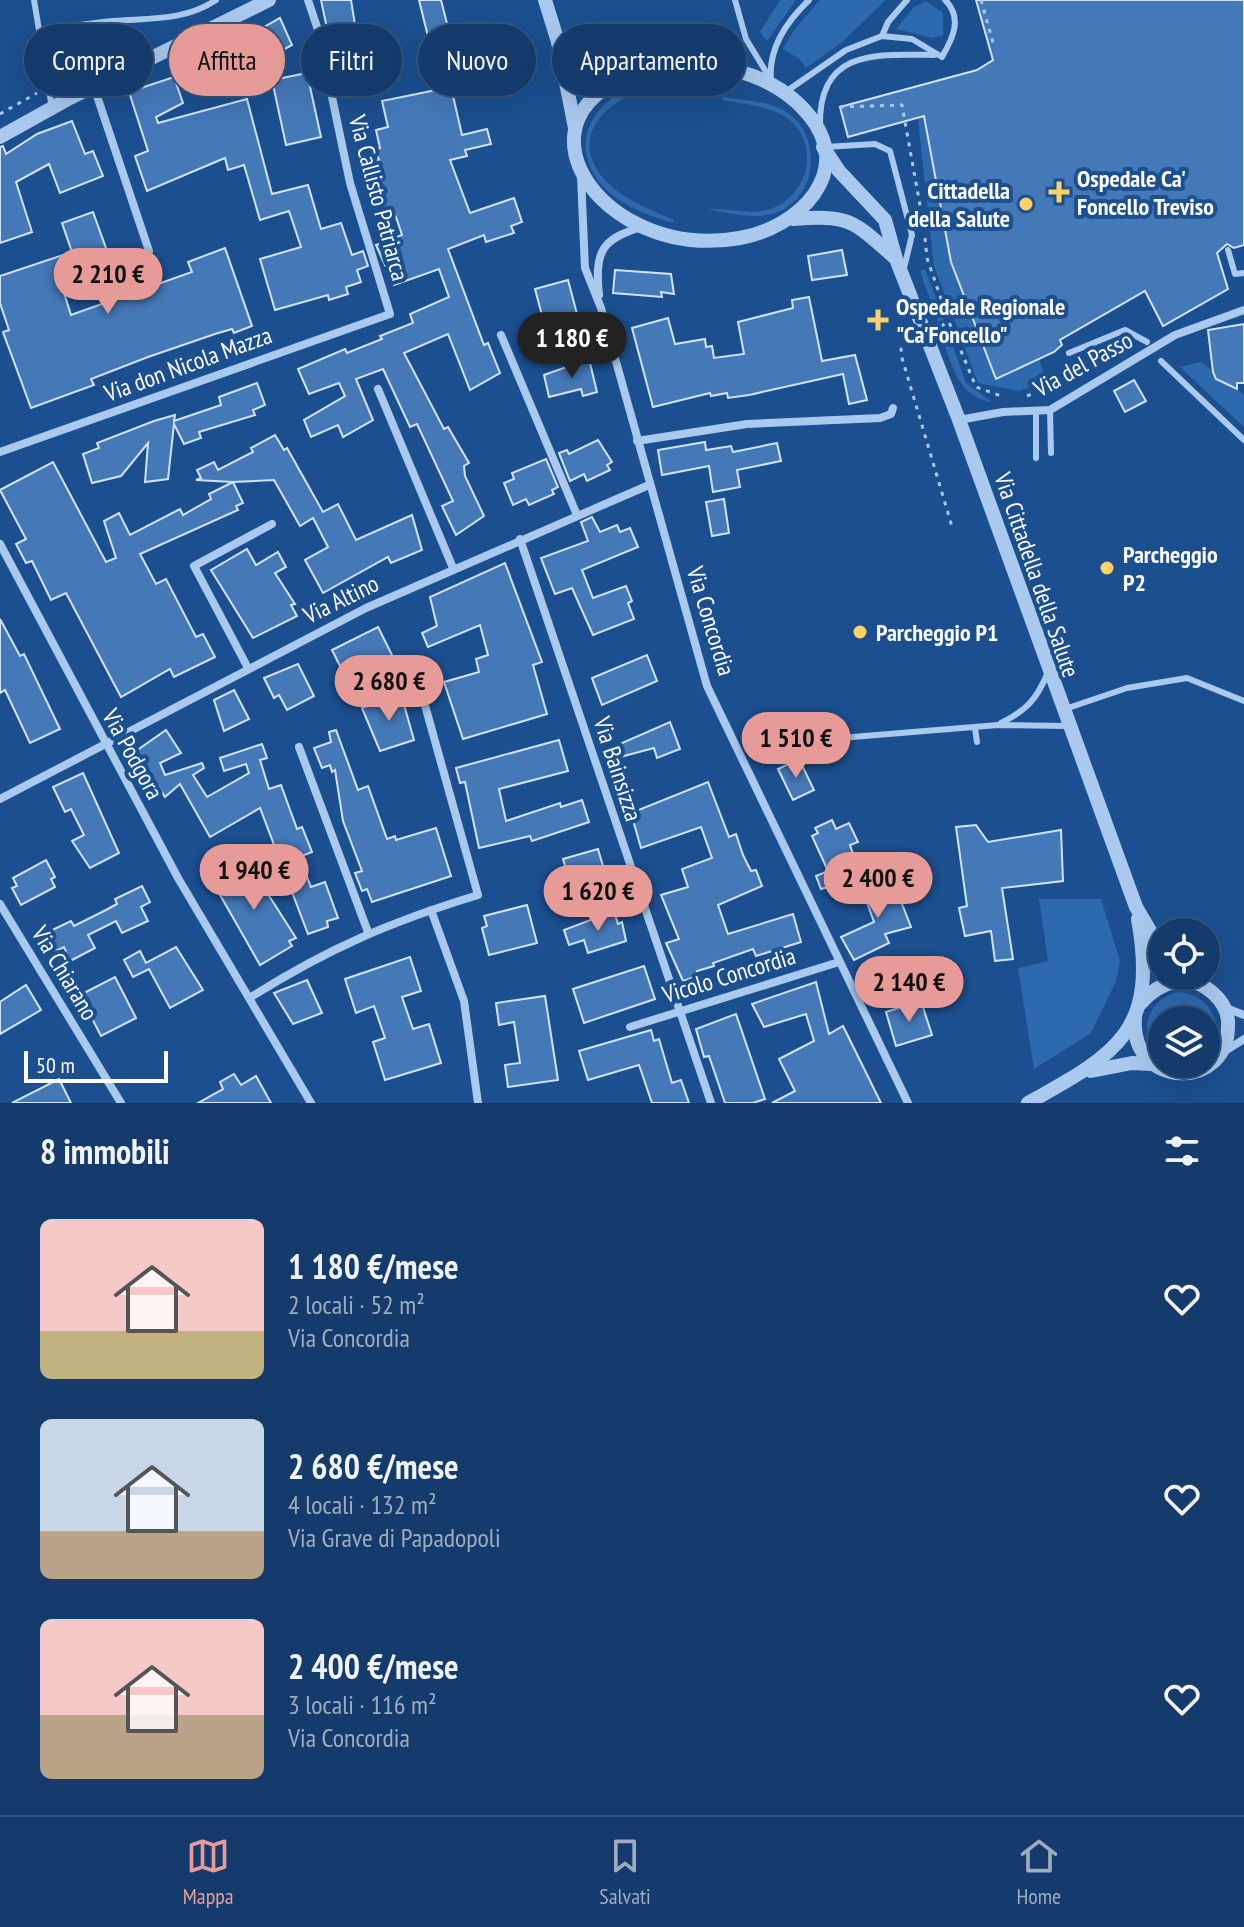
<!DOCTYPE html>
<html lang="it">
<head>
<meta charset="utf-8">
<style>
	body { margin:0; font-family:"PT Sans Narrow",sans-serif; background:#1d4271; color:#f1f3f6; height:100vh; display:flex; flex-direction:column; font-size:30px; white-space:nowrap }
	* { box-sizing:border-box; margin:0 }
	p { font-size:26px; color:#9dadc1 }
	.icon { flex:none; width:44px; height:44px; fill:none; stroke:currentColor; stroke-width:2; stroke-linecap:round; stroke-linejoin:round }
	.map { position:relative; height:1103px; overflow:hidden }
	.side { display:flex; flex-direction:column; background:#143b6b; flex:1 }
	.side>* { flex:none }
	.hud { position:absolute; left:24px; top:24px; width:800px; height:72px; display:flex; gap:16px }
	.fabs { position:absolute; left:1148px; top:918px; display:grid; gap:16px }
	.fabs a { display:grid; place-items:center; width:72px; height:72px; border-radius:50%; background:#143b6b; box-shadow:0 8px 32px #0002,0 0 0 2px #33557e; font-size:40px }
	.scale { position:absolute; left:24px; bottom:20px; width:144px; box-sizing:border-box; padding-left:8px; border:4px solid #fff; border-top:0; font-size:22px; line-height:28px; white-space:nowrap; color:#fff; -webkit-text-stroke:6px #1b4f8f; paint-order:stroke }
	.price { position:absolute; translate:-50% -68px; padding:0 18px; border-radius:28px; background:#e69b98; color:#111; font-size:26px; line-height:52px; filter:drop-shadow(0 2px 4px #0008) }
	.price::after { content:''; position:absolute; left:50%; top:48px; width:24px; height:18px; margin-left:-12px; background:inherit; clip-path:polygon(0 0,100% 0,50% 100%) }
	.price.selected { background:#222; color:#fff }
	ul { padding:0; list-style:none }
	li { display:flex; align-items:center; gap:24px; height:200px; padding:0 40px }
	li span { display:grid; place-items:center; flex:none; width:224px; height:160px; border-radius:12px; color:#555 }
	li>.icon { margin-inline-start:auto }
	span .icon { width:96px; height:96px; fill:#fffc; stroke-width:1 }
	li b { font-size:34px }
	h2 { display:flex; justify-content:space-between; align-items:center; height:96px; padding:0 40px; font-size:34px }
	.pill { padding:0 28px; border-radius:36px; background:#143b6b; box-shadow:0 8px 32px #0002,0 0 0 2px #33557e; font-size:28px; line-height:72px }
	.pill.selected { background:#e69b98; color:#111 }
	.tab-bar { display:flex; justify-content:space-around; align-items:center; height:112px; border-top:2px solid #33557e; background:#143b6b; font-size:22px; color:#9dadc1 }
	.tab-bar a { display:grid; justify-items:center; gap:4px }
	.tab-bar .selected { color:#e69b98 }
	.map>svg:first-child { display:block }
	.green { fill:#2e69ad }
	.building { fill:#4478b7; stroke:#cfe3fa; stroke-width:2 }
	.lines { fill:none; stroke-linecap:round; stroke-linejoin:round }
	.path { stroke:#a9c9ee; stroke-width:3; stroke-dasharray:4 6; stroke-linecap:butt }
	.service { stroke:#a9c9ee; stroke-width:6 }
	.minor { stroke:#a9c9ee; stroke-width:8 }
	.tertiary { stroke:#a9c9ee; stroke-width:14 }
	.poi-dot { fill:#ffd166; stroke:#1b4f8f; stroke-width:3 }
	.labels { text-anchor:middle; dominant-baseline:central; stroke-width:8; stroke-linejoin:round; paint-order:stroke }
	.poi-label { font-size:24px; font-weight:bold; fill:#fff; stroke:#1b4f8f; text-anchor:start }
	.street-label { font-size:24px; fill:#fff; stroke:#1b4f8f }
</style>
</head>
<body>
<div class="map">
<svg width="1244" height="1103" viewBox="0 0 1244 1103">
	<rect width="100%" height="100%" fill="#1b4f8f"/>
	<g class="green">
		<polygon points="780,0 796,0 767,41 760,32"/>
		<polygon points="820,0 886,0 841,43 806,68 799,59 783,49 794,30"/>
		<polygon points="926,1 943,13 943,35 933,38 896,29 914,7"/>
		<path d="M 661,78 L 663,84 C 618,92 562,131 605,180 C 622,199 651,210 674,220 L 673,223 C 647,216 609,200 595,176 C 565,123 615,86 661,78 Z"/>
		<path d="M 723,97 C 742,100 766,101 783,110 C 824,133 819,198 775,213 C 753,220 729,213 708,209 C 729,207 751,217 773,208 C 812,193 821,136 782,115 C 764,105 742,104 723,100 Z"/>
		<polygon points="924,116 951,262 996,379 1039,359 1047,381 1019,391 978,383 934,266 918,119"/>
		<polygon points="925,269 944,320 938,322 920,271"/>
		<path d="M 947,329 L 966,383 L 992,402 C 956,397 952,362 940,332 Z"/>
		<polygon points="1201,362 1244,395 1244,427 1180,367"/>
		<polygon points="1039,899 1101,899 1120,961 1116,981 1091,1033 1034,1069 1018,968 1048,961"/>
		<path d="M 1178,992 C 1209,994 1228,1025 1206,1051 L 1206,1020 L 1162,1020 L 1162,1055 C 1134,1035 1148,999 1178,992 Z"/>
	</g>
	<g class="building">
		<polygon points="321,0 351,0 356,31 362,31 374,76 339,85"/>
		<polygon points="419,0 441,0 455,55 434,61"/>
		<polygon points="976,0 1244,0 1244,245 1234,248 1227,244 1217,253 1228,289 1163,326 1145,291 1060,340 1062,345 1054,352 996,379 951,262 924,116 848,137 840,107 977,70 993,60"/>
		<polygon points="280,18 292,45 241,73 227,48"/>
		<polygon points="86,32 82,52 72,60 74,71 56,73 51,43 55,43 55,37"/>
		<polygon points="514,55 519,74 495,80 491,60"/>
		<polygon points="307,73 321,137 286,145 272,80"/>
		<polygon points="174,77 183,103 156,117 158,123 247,99 272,194 308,185 321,229 341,223 352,255 363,251 368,266 357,270 361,282 346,287 348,294 329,300 328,295 275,310 260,259 301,247 289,211 260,220 244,165 228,170 225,158 147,191 135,156 148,151 129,92"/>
		<polygon points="451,87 462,135 487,129 491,144 465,150 467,156 450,160 470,213 514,198 522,222 511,226 514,233 486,242 484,235 448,249 484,345 488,343 500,373 470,390 448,334 404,353 444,429 448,427 469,463 464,466 465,476 484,516 456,535 442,506 453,501 417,424 410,427 383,369 356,379 373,420 343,437 338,425 311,437 304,420 345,396 339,383 309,394 298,369 345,349 347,353 382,339 380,336 413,323 410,314 449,297 439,269 394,285 376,245 402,235 393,208 380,212 371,187 382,183 376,161 379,160 376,150 380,148 376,130 388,127 382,101"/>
		<polygon points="72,121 85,154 93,151 103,176 60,193 49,164 16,182 32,232 0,243 0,147 3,146 6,154 37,134"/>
		<polygon points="93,212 111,262 60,280 71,315 192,272 188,262 225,248 252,326 234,333 232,329 215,334 148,357 91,379 94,385 31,408 3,332 9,330 0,303 0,276 72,252 62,223"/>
		<polygon points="842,250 847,275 812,280 808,256"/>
		<polygon points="615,270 671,274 674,294 661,292 662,297 613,293"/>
		<polygon points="568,280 581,329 548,338 535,289"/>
		<polygon points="809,297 822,361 855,355 867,400 849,404 843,374 749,395 728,398 727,393 711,396 710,393 653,407 632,328 668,318 675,344 705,339 706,347 712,346 714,358 744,354 738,322 793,308 792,300"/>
		<polygon points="1244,324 1244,383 1237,383 1237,389 1216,379 1213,372 1208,330"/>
		<polygon points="589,359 597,392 583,396 581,389 549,397 544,375"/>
		<polygon points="1134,380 1146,401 1125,412 1114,391"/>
		<polygon points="257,383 265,405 253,410 255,415 199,432 201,438 184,444 174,424 168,479 145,482 148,443 121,476 92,483 83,454 99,448 97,443 154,421 175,415 174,421 221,405 219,397"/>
		<polygon points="275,435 284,450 287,448 323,512 338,504 356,540 412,515 422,550 391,563 388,557 323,593 305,560 328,547 313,518 300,526 274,480 233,482 243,503 236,506 238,510 140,554 156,584 166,579 196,637 203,634 215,657 174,677 170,669 121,697 66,593 51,600 32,561 26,563 16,544 26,539 0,490 53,462 106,562 116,558 104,521 119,513 130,535 180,509 183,515 211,499 209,494 233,482 196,480 201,478 197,470 214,462 218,470 253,452 251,448"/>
		<polygon points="598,440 612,462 607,465 610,470 587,481 584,474 570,481 559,453 567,450 569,454"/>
		<polygon points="705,442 706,450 731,446 733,452 777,443 781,461 737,470 740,487 713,492 709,466 662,475 658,450"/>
		<polygon points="546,459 558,487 552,490 554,494 529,505 526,499 513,505 504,483 514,479 512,473"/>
		<polygon points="724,499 729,533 712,536 706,502"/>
		<polygon points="592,517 600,532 617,525 620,532 630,528 638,547 582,570 593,598 626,586 632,601 628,603 634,619 593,635 572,588 555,594 541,558 588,541 581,522"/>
		<polygon points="247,549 256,565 278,552 286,567 275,573 295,604 291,605 297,616 253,638 211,570"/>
		<polygon points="505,563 542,662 533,665 547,714 463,739 444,682 479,672 476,659 488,655 480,625 428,647 422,633 437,626 430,597"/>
		<polygon points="0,619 20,656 24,654 60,729 30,743 5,690 0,693"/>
		<polygon points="378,627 394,659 348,682 332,650"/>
		<polygon points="647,655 657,681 602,705 592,678"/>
		<polygon points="298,664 314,696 287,710 279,695 274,698 264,678"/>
		<polygon points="234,690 249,719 224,731 214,700"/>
		<polygon points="401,694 414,740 380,751 362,708"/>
		<polygon points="670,722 680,749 657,758 654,748 609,760 606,750"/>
		<polygon points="166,730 181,753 160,763 165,775 202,763 204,768 193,775 207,797 249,773 246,764 224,771 220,758 262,744 267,758 260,760 269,789 281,785 297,829 302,827 312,852 299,857 311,887 325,882 338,918 327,921 328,927 308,934 260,808 210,837 180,784 165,797 136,751"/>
		<polygon points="336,730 358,790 368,786 387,839 395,836 396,840 436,828 451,876 372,902 367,889 362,891 355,873 362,871 343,821 335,770 332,772 330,765 322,768 314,748 331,742 329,732"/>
		<polygon points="559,740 568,771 499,789 506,821 560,803 561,807 582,800 589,822 532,841 530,836 479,848 465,782 460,783 456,768"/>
		<polygon points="799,759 814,790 793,800 778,769"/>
		<polygon points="83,773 119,853 90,868 72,841 84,835 71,809 65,812 53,787"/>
		<polygon points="708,782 729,837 736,834 743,855 751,871 756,870 762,886 718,905 728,934 793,914 801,942 756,956 753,949 713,963 714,966 697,971 698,976 683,981 666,943 679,939 661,895 688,887 682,869 712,858 701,827 641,848 631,813"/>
		<polygon points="832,820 836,829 849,823 858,842 850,845 861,878 833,889 832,886 821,889 816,876 828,871 812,836 818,833 815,828"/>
		<polygon points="976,825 988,842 1061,830 1063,881 1002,888 1013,959 995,961 991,931 965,936 959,908 967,906 956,827"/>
		<polygon points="598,849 608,883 572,890 563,859"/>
		<polygon points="245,858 296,938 289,941 292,946 260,965 211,879"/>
		<polygon points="46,860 55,877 51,879 55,887 21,905 12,888 17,886 13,878"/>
		<polygon points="892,878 911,927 885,934 889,943 854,960 841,937 874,922 862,889"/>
		<polygon points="142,886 150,902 141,907 148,921 122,933 116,921 88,935 95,948 70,961 64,947 54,952 44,934 71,921 74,926 106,910 117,904 115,899"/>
		<polygon points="527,905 537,943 489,955 482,928 487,926 484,916"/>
		<polygon points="614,911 618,924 622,922 626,941 588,953 584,940 569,945 564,930"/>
		<polygon points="176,947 203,990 170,1008 149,969 133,977 124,960 140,951 146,963"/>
		<polygon points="410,957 421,991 402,997 413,1029 429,1024 441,1063 385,1080 373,1042 385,1038 374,1006 356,1013 345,979"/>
		<polygon points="644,966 655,999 584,1023 573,989"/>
		<polygon points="115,977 136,1018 101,1036 80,995"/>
		<polygon points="307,980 322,1013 293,1024 274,993"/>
		<polygon points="816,982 829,1034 843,1026 881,1103 772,1103 795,1091 779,1059 814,1041 806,1014 764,1027 752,1004"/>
		<polygon points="26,985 41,1010 0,1034 0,1002"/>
		<polygon points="545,996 558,1080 508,1087 505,1065 520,1063 514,1022 499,1025 496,1003"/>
		<polygon points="921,1001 932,1035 896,1046 886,1012"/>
		<polygon points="736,1014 765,1099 753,1103 725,1103 709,1056 704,1057 696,1029"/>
		<polygon points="651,1030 654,1041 659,1039 672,1083 681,1080 689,1103 652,1103 639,1065 588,1080 579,1051"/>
		<polygon points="234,1074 241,1085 256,1076 271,1103 198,1103 223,1089 220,1082"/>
		<polygon points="59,1079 71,1103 12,1103"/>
	</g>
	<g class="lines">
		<g class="path">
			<polyline points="981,0 994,46"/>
			<polyline points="62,81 84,71"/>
			<polyline points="840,107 902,105 923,222"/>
			<polyline points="0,114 37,93"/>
			<polyline points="925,238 927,258 949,322"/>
			<polyline points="941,326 949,322 976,387 1004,397"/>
			<polyline points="909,341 901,349 902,358 953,530"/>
			<polyline points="1027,396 1051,386"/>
		</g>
		<g class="service">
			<polyline points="34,0 52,108"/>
			<polyline points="735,0 746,39 771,80"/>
			<path d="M 39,31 C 64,28 89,23 113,21 C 149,18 185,21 216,0"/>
			<polyline points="882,36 888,22 907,0"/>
			<path d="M 771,80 C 768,48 786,22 809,0"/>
			<path d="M 784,93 L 846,50 L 882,36 L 912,39 L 942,57 C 953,38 963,18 945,0"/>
			<path d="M 820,127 C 818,49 876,54 934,55"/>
			<polyline points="825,147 875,144 890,151 912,235 904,268"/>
			<polyline points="1228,250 1235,274 1244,273"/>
			<polyline points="1069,353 1125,330 1147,342"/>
			<polyline points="1161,361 1244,440"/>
			<polyline points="1050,410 1051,453"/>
			<polyline points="1036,413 1036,458"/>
			<polyline points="1065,709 1127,688 1187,678 1244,701"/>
			<path d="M 1001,723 C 1027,710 1037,699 1048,672"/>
			<polyline points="975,728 977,742"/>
			<polyline points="816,740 998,725 1068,726"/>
		</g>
		<g class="minor">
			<polyline points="94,87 149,251"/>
			<polyline points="581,176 585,268 601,308 707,686 908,1103"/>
			<path d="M 599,295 C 595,253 600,239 642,227"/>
			<polyline points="501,335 577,515"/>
			<polyline points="378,389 453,568"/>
			<polyline points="959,420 1003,412 1050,410 1175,335 1244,310"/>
			<polyline points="637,441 747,424 880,418 891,414 893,408"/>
			<polyline points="0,452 390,314 350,183 318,30 308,0"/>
			<polyline points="520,539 711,1103"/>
			<polyline points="0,544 178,878 311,1103"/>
			<polyline points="248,668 194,566 272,524"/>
			<polyline points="299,747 368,932"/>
			<polyline points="0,799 366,608 649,485"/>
			<polyline points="0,904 121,1103"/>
			<polyline points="431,910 464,1001 478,1103"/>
			<path d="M 251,997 C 329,948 390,922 478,895 L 421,691"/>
			<polyline points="1226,1008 1244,1015"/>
			<polyline points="630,1027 839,962"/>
			<polyline points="1222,1053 1244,1039"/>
		</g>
		<g class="tertiary">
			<polyline points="545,0 558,42 575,128"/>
			<polyline points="558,42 592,66 632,72"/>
			<path d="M 689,63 C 731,65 779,79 808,114 C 857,172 798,228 740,238 C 587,265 483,83 689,63 Z"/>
			<polyline points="0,137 70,98 269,0"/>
			<polyline points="823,147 839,171 885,220 896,259 959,420 1136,907 1162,951"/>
			<path d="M 793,219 C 851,215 852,220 894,257"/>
			<path d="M 1135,1017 C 1129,1089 1228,1092 1228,1026 C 1229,1014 1223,1002 1214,994 C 1190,971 1159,981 1140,1004"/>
			<polyline points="1091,1071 1132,1063 1151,1064"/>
			<path d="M 1028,1103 C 1118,1053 1158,1031 1138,919"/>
		</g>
	</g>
	<g class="poi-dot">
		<path d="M1055 180h8v8h8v8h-8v8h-8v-8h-8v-8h8z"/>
		<circle cx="1026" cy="204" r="8"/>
		<path d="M874 308h8v8h8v8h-8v8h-8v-8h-8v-8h8z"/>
		<circle cx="1107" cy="568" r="8"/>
		<circle cx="860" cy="632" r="8"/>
	</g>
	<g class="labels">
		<g class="poi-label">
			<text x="1077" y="178">Ospedale Ca'<tspan x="1077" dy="28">Foncello Treviso</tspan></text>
			<text x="1010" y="190" text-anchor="end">Cittadella<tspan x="1010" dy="28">della Salute</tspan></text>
			<text x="896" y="306">Ospedale Regionale<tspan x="896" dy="28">"Ca'Foncello"</tspan></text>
			<text x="1123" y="554">Parcheggio<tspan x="1123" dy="28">P2</tspan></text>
			<text x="876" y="632">Parcheggio P1</text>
		</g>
		<g class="street-label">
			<text transform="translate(379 198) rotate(75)">Via Callisto Patriarca</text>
			<text transform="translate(188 364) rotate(-20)">Via don Nicola Mazza</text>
			<text transform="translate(1083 364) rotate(-29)">Via del Passo</text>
			<text transform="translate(1037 575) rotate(71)">Via Cittadella della Salute</text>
			<text transform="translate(341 599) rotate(-26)">Via Altino</text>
			<text transform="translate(711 621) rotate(73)">Via Concordia</text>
			<text transform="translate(133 754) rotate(61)">Via Podgora</text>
			<text transform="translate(618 769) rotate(72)">Via Bainsizza</text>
			<text transform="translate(65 973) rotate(59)">Via Chiarano</text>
			<text transform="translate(729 975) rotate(-17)">Vicolo Concordia</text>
		</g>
	</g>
</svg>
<div class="fabs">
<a><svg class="icon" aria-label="locate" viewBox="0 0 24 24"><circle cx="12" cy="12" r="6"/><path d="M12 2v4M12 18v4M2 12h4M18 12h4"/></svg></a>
<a><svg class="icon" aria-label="layers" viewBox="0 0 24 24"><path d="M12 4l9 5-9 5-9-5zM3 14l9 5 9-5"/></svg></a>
</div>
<div class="scale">50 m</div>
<b class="price" style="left:108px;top:316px">2 210 €</b>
<b class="price selected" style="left:572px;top:380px">1 180 €</b>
<b class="price" style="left:389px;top:723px">2 680 €</b>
<b class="price" style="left:796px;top:780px">1 510 €</b>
<b class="price" style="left:254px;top:912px">1 940 €</b>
<b class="price" style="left:878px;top:920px">2 400 €</b>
<b class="price" style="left:598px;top:933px">1 620 €</b>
<b class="price" style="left:909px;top:1024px">2 140 €</b>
<div class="hud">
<a class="pill">Compra</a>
<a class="pill selected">Affitta</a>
<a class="pill">Filtri</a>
<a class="pill">Nuovo</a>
<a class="pill">Appartamento</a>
</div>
</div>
<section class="side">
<h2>8 immobili<svg class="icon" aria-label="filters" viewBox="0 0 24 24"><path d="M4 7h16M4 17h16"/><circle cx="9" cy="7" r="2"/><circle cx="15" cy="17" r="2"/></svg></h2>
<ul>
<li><span style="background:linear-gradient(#f6c9c9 70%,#c2b280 0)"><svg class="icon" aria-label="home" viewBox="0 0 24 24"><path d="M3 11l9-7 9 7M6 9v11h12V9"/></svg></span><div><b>1 180 €/mese</b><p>2 locali · 52 m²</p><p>Via Concordia</p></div><svg class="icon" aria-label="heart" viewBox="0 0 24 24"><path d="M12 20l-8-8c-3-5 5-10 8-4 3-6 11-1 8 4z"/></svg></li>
<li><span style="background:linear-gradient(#c9d6e8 70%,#b9a48a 0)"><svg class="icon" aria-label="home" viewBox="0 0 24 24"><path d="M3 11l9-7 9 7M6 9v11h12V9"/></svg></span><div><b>2 680 €/mese</b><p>4 locali · 132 m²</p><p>Via Grave di Papadopoli</p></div><svg class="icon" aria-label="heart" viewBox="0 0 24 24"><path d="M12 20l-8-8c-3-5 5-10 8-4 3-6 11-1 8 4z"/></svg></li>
<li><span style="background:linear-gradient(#f6c9c9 60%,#b9a48a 0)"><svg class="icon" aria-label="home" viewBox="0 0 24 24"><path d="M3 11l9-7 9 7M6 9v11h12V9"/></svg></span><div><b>2 400 €/mese</b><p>3 locali · 116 m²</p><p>Via Concordia</p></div><svg class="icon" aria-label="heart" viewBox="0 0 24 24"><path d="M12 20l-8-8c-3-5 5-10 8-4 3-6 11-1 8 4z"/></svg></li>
</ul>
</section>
<nav class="tab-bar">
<a class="selected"><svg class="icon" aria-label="map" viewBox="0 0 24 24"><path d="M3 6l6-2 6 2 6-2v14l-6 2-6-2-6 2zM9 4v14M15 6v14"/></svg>Mappa</a>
<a><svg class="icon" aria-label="saved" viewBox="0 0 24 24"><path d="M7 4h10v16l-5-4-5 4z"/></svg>Salvati</a>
<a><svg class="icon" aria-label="home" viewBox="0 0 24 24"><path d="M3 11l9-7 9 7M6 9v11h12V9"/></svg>Home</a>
</nav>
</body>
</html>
